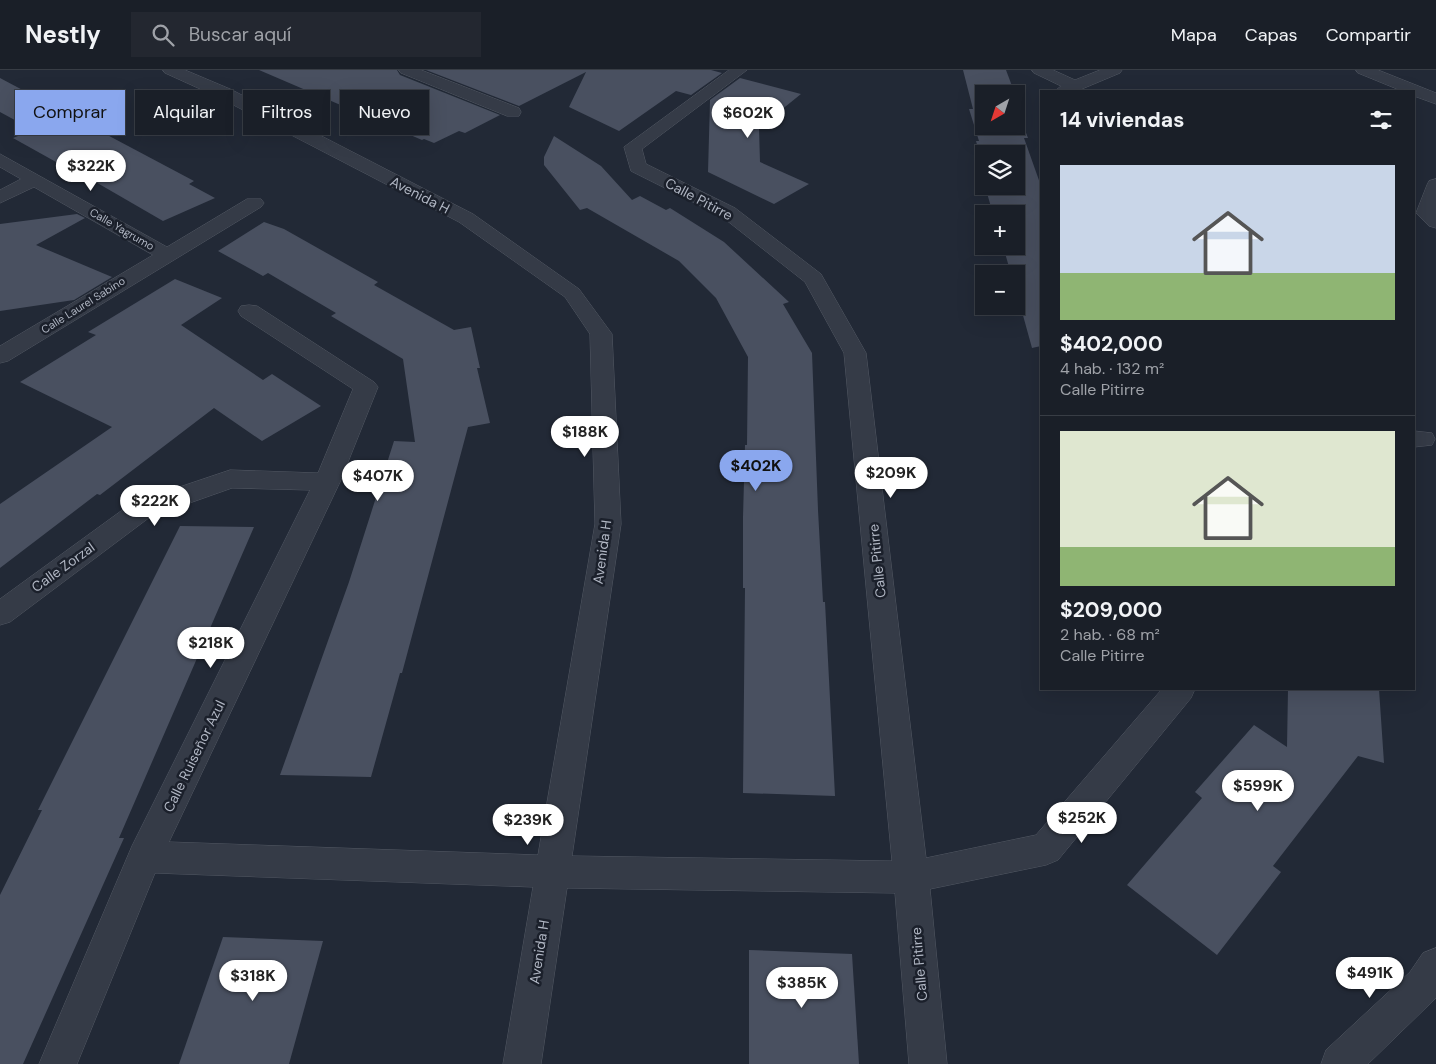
<!DOCTYPE html>
<html lang="es">
<head>
<meta charset="utf-8">
<style>
	body { margin:0; font-family:"DM Sans",sans-serif; background:#232730; color:#f1f3f6; height:100vh; display:flex; flex-direction:column; font-size:19px; white-space:nowrap }
	* { box-sizing:border-box; margin:0 }
	p { font-size:16px; color:#9fa2a8 }
	.icon { flex:none; width:28px; height:28px; fill:none; stroke:currentColor; stroke-width:2; stroke-linecap:round; stroke-linejoin:round }
	.map { position:relative; flex:1; overflow:hidden }
	.details { position:absolute; left:1040px; top:20px; width:375px; height:600px; display:flex; flex-direction:column; background:#1a1f28; border-radius:0px; box-shadow:0 5px 20px #0002,0 0 0 1px #383d45 }
	.details>* { flex:none }
	.banner { position:absolute; left:15px; top:20px; width:475px; height:45px; display:flex; gap:10px }
	.needle { width:32px; rotate:219deg }
	.tools { position:absolute; left:975px; top:15px; display:grid; gap:10px }
	.tools a { display:grid; place-items:center; width:50px; height:50px; border-radius:0px; background:#1a1f28; box-shadow:0 5px 20px #0002,0 0 0 1px #383d45; font-size:25px }
	.price { position:absolute; translate:-50% -42px; padding:0 11px; border-radius:18px; background:#fff; color:#222; font-size:16px; line-height:32px; filter:drop-shadow(0 1px 2px #0008) }
	.price::after { content:''; position:absolute; left:50%; top:30px; width:15px; height:11px; margin-left:-8px; background:inherit; clip-path:polygon(0 0,100% 0,50% 100%) }
	.price.selected { background:#8aa7ee; color:#111 }
	ul { padding:0; list-style:none }
	li { display:grid; align-content:center; gap:10px; height:265px; padding:0 20px }
	li+li { border-top:1px solid #383d45 }
	li span { display:grid; place-items:center; height:155px; border-radius:0px; color:#555 }
	li>.icon { margin-inline-start:auto }
	span .icon { width:90px; height:90px; fill:#fffc; stroke-width:1 }
	li b { font-size:21px }
	h2 { display:flex; justify-content:space-between; align-items:center; height:60px; padding:0 20px; font-size:21px }
	.chip { padding:0 18px; border-radius:0px; background:#1a1f28; box-shadow:0 5px 20px #0002,0 0 0 1px #383d45; font-size:18px; line-height:45px }
	.chip.selected { background:#8aa7ee; color:#111 }
	header { display:flex; align-items:center; gap:30px; box-sizing:border-box; height:70px; padding:0 25px; background:#1a1f28; border-bottom:1px solid #383d45 }
	header strong { font-size:24px }
	nav { display:flex; gap:28px; margin-inline-start:auto; font-size:18px }
	.search { width:350px; height:45px; background:#232730; display:flex; align-items:center; gap:12px; box-sizing:border-box; padding:0 18px; border-radius:0px; color:#9fa2a8; font-size:19px }
	.map>svg:first-child { display:block }
	.building { fill:#495060 }
	.lines { fill:none; stroke-linecap:round; stroke-linejoin:round }
	.minor-casing { stroke:#535964; stroke-width:1 }
	.minor { fill:#353b47; fill-rule:evenodd }
	.labels { text-anchor:middle; dominant-baseline:central; stroke-width:5; stroke-linejoin:round; paint-order:stroke }
	.far-street-label { font-size:11px; fill:#b0b6c3; stroke:#1b202b }
	.street-label { font-size:14px; fill:#b0b6c3; stroke:#1b202b }
</style>
</head>
<body>
<header>
<strong>Nestly</strong>
<div class="search"><svg class="icon" aria-label="search" viewBox="0 0 24 24"><circle cx="10" cy="10" r="6"/><path d="M15 15l6 6"/></svg>Buscar aquí</div>
<nav><a>Mapa</a><a>Capas</a><a>Compartir</a></nav>
</header>
<div class="map">
<svg width="1436" height="994" viewBox="0 0 1436 994">
	<rect width="100%" height="100%" fill="#222936"/>
	<g class="building">
		<polygon points="259,0 397,0 400,5 500,45 465,63 459,61 434,73 424,69 422,70"/>
		<polygon points="426,0 711,0 722,3 691,25 676,21 619,61 569,37 586,2 519,36"/>
		<polygon points="963,0 1006,0 1015,24 984,24 984,56 1016,56 1016,28 1020,37 1016,37 1028,68 1024,68 1041,116 1041,276 1032,278 1016,220 1016,204 1011,204 1003,176 1016,176 1016,144 993,144 985,116 1016,116 1016,84 984,84 984,99 976,71 979,71 969,39 973,39"/>
		<polygon points="0,8 194,111 189,114 215,128 163,151 68,96 65,97 13,68 33,60 0,42"/>
		<polygon points="740,8 801,24 759,58 760,92 809,114 774,134 708,102 710,30"/>
		<polygon points="554,66 601,96 632,130 640,126 666,140 670,138 724,172 789,232 783,234 812,283 818,440 823,532 825,532 835,726 743,723 745,518 743,518 743,447 745,375 747,375 748,287 716,228 679,191 587,138 580,140 544,95 544,87"/>
		<polygon points="77,144 85,148 36,175 112,207 74,230 0,241 0,154"/>
		<polygon points="264,152 284,159 378,212 374,215 454,260 471,257 480,298 477,298 490,353 468,357 402,603 400,603 371,707 280,705 349,512 394,371 415,372 403,289 331,246 336,243 268,203 263,206 218,181"/>
		<polygon points="175,209 222,228 181,255 263,310 272,304 321,336 262,371 214,338 100,425 97,424 0,498 0,434 112,357 20,312 96,265 88,262"/>
		<polygon points="180,456 254,457 119,768 124,768 23,994 0,994 0,825 42,740 38,740"/>
		<polygon points="1288,619 1379,619 1384,693 1358,686 1273,796 1281,802 1217,885 1127,815 1202,728 1195,722 1254,655 1287,677"/>
		<polygon points="223,867 323,871 289,994 179,994"/>
		<polygon points="749,880 852,884 859,994 749,994"/>
	</g>
	<g class="lines">
		<g class="minor-casing">
			<g id="minor">
				<polygon points="163,0 185,0 230,19 473,144 579,219 612,264 621,454 572,786 892,791 844,283 805,212 721,146 631,101 624,77 729,0 747,0 642,79 646,94 735,138 821,204 866,283 926,788 1036,765 1162,619 1195,619 1191,628 1058,790 1046,795 930,819 947,994 909,994 895,823 567,818 541,994 503,994 533,817 155,803 77,994 39,994 132,776 310,420 232,418 150,447 10,552 0,555 0,529 132,433 230,400 318,403 353,319 241,246 238,241 241,236 249,235 257,236 374,312 378,317 340,412 169,772 538,785 595,454 590,264 565,227 459,152 218,27 165,3"/>
				<polygon points="399,0 421,0 519,38 521,42 519,46 507,46 401,3"/>
				<polygon points="1032,0 1053,0 1075,10 1100,0 1122,0 1120,3 1077,21 1055,21 1061,16 1034,3"/>
				<polygon points="1356,0 1378,0 1436,23 1436,34 1414,26 1414,21 1402,21 1358,3"/>
				<polygon points="0,84 167,177 247,129 261,129 264,133 261,137 8,291 0,293 0,276 153,185 34,117 0,133 0,120 21,109 0,97"/>
				<polygon points="1436,109 1436,158 1429,156 1416,143 1427,115 1429,111"/>
				<polygon points="1414,361 1432,363 1435,369 1432,375 1414,377"/>
				<polygon points="1436,878 1436,928 1368,994 1321,994 1326,980 1410,902 1423,883"/>
			</g>
		</g>
		<use href="#minor" class="minor"/>
	</g>
	<g class="labels">
		<g class="far-street-label">
			<text transform="translate(122 159) rotate(30)">Calle Yagrumo</text>
			<text transform="translate(83 235) rotate(-32)">Calle Laurel Sabino</text>
		</g>
		<g class="street-label">
			<text transform="translate(420 125) rotate(27)">Avenida H</text>
			<text transform="translate(699 129) rotate(28)">Calle Pitirre</text>
			<text transform="translate(602 482) rotate(-82)">Avenida H</text>
			<text transform="translate(877 491) rotate(-96)">Calle Pitirre</text>
			<text transform="translate(63 497) rotate(-36)">Calle Zorzal</text>
			<text transform="translate(194 686) rotate(-64)">Calle Ruiseñor Azul</text>
			<text transform="translate(539 882) rotate(-81)">Avenida H</text>
			<text transform="translate(919 894) rotate(-95)">Calle Pitirre</text>
		</g>
	</g>
</svg>
<div class="tools">
<a><svg class="needle" viewBox="-14 -14 28 28"><path d="M0-13l5 13h-10z" fill="#e53935"/><path d="M0 13l5-13h-10z" fill="#9fa2a8"/></svg></a>
<a><svg class="icon" aria-label="layers" viewBox="0 0 24 24"><path d="M12 4l9 5-9 5-9-5zM3 14l9 5 9-5"/></svg></a>
<a>+</a>
<a>−</a>
</div>
<b class="price" style="left:748px;top:69px">$602K</b>
<b class="price" style="left:91px;top:122px">$322K</b>
<b class="price" style="left:585px;top:388px">$188K</b>
<b class="price selected" style="left:756px;top:422px">$402K</b>
<b class="price" style="left:891px;top:429px">$209K</b>
<b class="price" style="left:378px;top:432px">$407K</b>
<b class="price" style="left:155px;top:457px">$222K</b>
<b class="price" style="left:211px;top:599px">$218K</b>
<b class="price" style="left:1258px;top:742px">$599K</b>
<b class="price" style="left:1082px;top:774px">$252K</b>
<b class="price" style="left:528px;top:776px">$239K</b>
<b class="price" style="left:1370px;top:929px">$491K</b>
<b class="price" style="left:253px;top:932px">$318K</b>
<b class="price" style="left:802px;top:939px">$385K</b>
<div class="banner">
<a class="chip selected">Comprar</a>
<a class="chip">Alquilar</a>
<a class="chip">Filtros</a>
<a class="chip">Nuevo</a>
</div>
<section class="details">
<h2>14 viviendas<svg class="icon" aria-label="filters" viewBox="0 0 24 24"><path d="M4 7h16M4 17h16"/><circle cx="9" cy="7" r="2"/><circle cx="15" cy="17" r="2"/></svg></h2>
<ul>
<li><span style="background:linear-gradient(#c9d6e8 70%,#8fb573 0)"><svg class="icon" aria-label="home" viewBox="0 0 24 24"><path d="M3 11l9-7 9 7M6 9v11h12V9"/></svg></span><div><b>$402,000</b><p>4 hab. · 132 m²</p><p>Calle Pitirre</p></div></li>
<li><span style="background:linear-gradient(#dfe7d0 75%,#8fb573 0)"><svg class="icon" aria-label="home" viewBox="0 0 24 24"><path d="M3 11l9-7 9 7M6 9v11h12V9"/></svg></span><div><b>$209,000</b><p>2 hab. · 68 m²</p><p>Calle Pitirre</p></div></li>
</ul>
</section>
</div>
</body>
</html>
